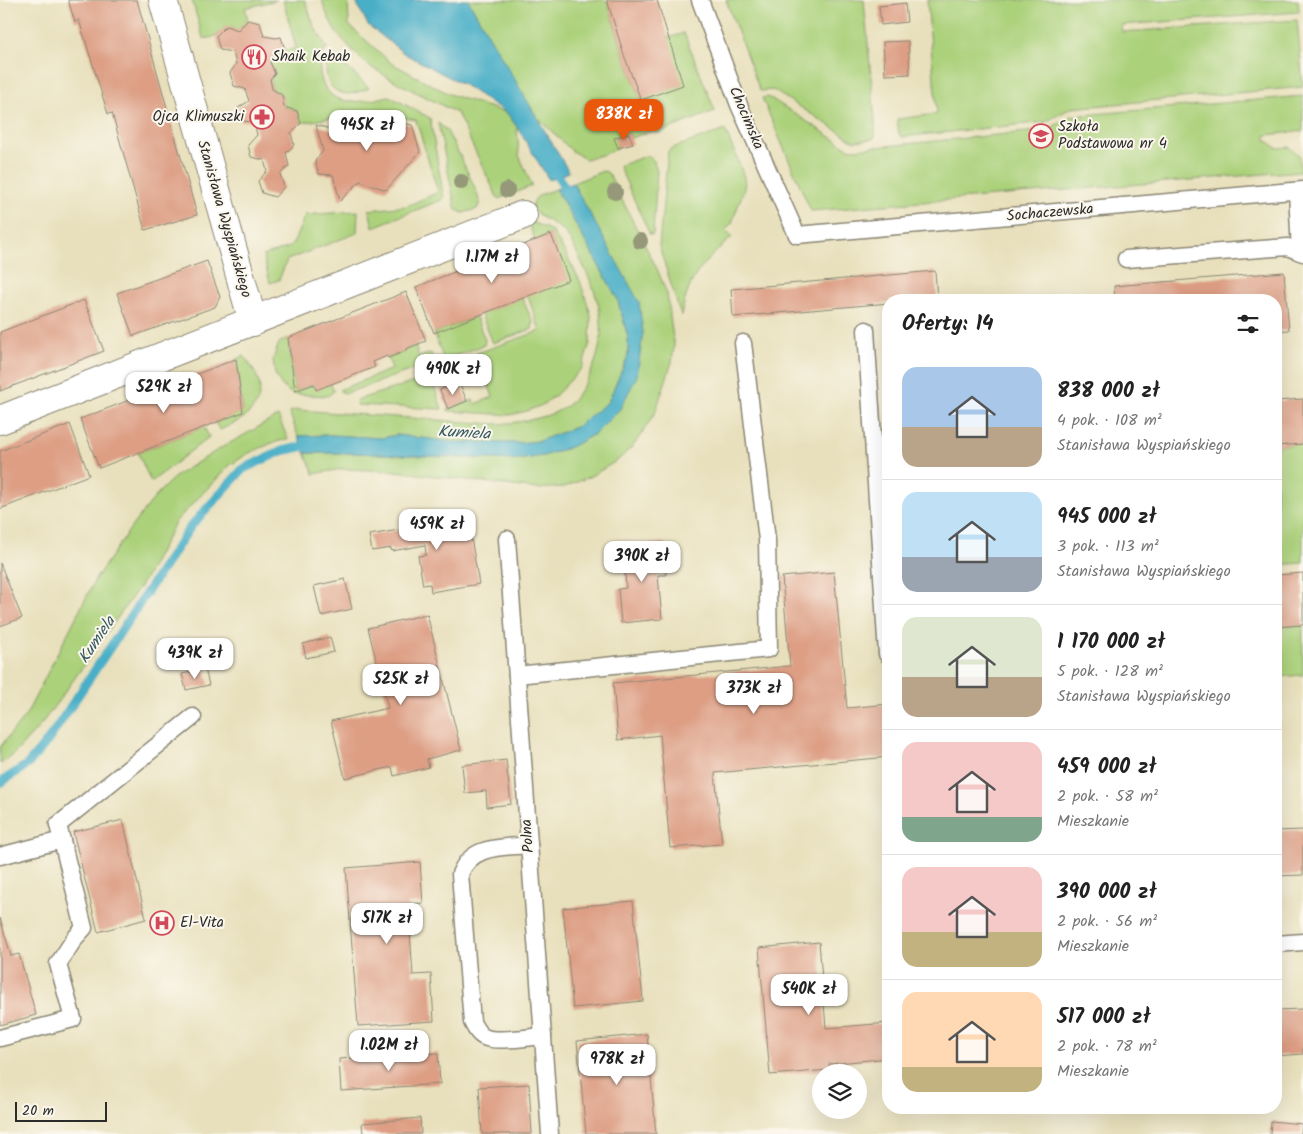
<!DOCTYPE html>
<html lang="pl">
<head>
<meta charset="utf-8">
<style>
	body { margin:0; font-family:Kalam,sans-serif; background:#f6f6f6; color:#222; height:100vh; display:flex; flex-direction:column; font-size:19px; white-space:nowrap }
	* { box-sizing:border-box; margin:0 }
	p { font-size:16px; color:#767676 }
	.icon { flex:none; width:28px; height:28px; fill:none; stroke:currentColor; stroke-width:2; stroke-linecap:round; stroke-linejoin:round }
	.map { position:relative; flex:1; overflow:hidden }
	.details { position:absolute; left:882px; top:294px; width:400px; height:820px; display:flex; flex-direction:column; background:#fff; border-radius:20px; box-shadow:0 5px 20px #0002 }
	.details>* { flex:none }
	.controls { position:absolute; left:812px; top:1064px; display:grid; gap:10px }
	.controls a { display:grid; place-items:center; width:55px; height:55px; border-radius:50%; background:#fff; box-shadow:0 5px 20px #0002; font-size:25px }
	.scale { position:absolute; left:15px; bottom:12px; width:92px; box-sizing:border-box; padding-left:5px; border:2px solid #2b2b2b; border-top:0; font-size:14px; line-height:18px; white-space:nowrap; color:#2b2b2b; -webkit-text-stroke:4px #fbf7ec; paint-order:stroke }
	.price { position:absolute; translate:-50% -42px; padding:0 11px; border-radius:10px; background:#fff; color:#222; font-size:16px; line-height:32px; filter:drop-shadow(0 1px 2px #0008) }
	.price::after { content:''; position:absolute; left:50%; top:30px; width:15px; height:11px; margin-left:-8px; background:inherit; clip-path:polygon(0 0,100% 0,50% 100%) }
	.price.active { background:#ea580c; color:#fff }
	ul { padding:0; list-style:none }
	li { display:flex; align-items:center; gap:15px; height:125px; padding:0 20px }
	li+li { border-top:1px solid #e0e0e0 }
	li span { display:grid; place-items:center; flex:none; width:140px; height:100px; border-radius:15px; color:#555 }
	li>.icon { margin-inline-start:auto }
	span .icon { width:60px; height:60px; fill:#fffc; stroke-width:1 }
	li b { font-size:21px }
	h2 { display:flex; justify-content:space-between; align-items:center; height:60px; padding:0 20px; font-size:21px }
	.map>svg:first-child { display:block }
	.green { fill:#abd17a; stroke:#6b7e52 }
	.water { fill:#48afc7; stroke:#3a6d79 }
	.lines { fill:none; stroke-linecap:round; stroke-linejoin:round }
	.stream { stroke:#48afc7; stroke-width:9 }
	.building { fill:#dd9e84 }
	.service-casing { stroke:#8a8674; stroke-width:19 }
	.minor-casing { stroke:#8a8674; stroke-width:30 }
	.service { stroke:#fff; stroke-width:16 }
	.minor { stroke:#fff; stroke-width:28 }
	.tree { fill:#959879 }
	.labels { text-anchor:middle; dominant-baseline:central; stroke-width:4; stroke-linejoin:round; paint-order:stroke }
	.poi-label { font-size:15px; fill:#2b2b2b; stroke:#fbf7ec; text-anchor:start }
	.street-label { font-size:15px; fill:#2b2b2b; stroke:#fbf7ec }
	.water-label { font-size:16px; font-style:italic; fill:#355962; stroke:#fbf7ec }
</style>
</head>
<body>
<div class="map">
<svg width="1303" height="1134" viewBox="0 0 1303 1134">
	<rect width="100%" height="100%" fill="#fbf7ec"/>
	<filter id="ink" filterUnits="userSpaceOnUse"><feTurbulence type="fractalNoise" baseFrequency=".02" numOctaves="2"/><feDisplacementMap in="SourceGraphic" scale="10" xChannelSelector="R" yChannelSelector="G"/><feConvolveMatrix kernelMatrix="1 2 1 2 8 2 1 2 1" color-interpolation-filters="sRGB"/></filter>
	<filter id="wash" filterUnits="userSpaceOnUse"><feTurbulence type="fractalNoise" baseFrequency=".0096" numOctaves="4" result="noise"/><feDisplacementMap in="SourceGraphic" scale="20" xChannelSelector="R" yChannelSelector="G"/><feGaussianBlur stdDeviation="1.12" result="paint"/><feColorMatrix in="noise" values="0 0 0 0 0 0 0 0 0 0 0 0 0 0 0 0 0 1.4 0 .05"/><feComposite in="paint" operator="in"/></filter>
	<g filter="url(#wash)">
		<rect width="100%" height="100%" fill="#e8e0bc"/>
		<g class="green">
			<path d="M 192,0 L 277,0 L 245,8 L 248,20 L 238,30 L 226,26 C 219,33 214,40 203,38 Z"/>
			<path d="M 283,0 L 305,0 L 314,26 L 327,48 C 320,58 318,66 321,77 C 328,110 365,102 389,96 L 430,118 L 444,199 L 373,227 L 369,210 L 407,206 L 438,192 L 416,120 L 380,113 L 359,113 L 301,123 L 297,111 L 284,107 L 282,95 L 272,89 L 270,79 L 275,74 L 270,62 L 280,52 L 296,48 Z"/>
			<polygon points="322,0 348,0 349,25 391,63 449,94 507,113 517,127 519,155 532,186 498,199 457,113 400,84 374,69 360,58 335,31 325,10"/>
			<polygon points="468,0 607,0 624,55 641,100 668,38 684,33 715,111 658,133 652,131 631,138 629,133 615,137 618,148 602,155 585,159 572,151 535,115"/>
			<polygon points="726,0 864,0 875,121 875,136 873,139 854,141 773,90 760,91"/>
			<polygon points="927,0 1298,0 1299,12 1121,25 1122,32 1297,20 1303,87 1071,108 1045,122 902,137 899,134 897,119 937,114"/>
			<path d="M 332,53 L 369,88 C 361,91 350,96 341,93 C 325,88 322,66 332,53 Z"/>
			<polygon points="1303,96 1303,131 1266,135 1266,140 1277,148 1289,147 1299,155 1301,171 811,211 762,98 767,97 772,99 848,148 855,149 1047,130 1072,116"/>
			<polygon points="438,123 447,131 460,156 476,190 480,203 477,209 463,213 456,210"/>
			<path d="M 725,130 L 740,165 L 745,181 L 744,189 L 732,223 L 725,230 L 732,237 C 701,266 690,273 681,316 L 659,246 L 668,151 L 675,147 Z"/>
			<polygon points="648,155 654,161 657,171 653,234 650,235 619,166"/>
			<polygon points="603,171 607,172 610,176 658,271 667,294 674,345 672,362 655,413 634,445 618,460 591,476 565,487 537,489 395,471 341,469 314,474 305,453 356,453 517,460 543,456 571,447 596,433 620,409 643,333 583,201 573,183"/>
			<path d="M 556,189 L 617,298 L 625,326 L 628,338 L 628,356 L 608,402 L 576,427 L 539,441 L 519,443 L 454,442 L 397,435 L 381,438 L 332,435 L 298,436 L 289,412 L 297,410 L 495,424 C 516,423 544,419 562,409 C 575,401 583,387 590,374 C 609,334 602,303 583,265 C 578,255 573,244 567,235 C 557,222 539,220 532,207 C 534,194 545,193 556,189 Z"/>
			<polygon points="358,211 357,233 287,260 279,280 270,283 263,256 290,247 294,242 305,215"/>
			<polygon points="527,220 552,231 566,254 580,281 591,315 590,343 582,368 556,395 542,405 527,411 510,415 448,411 448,409 473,400 475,404 493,397 477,353 540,331 528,296 551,234 535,240"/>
			<polygon points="522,298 533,322 532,329 493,343 481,314"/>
			<polygon points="476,317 485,340 484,345 444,360 434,333"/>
			<polygon points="288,338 295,391 314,384 331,384 334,391 328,396 292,394 282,386 275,374 273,359 279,343"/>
			<polygon points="415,345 419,357 431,353 434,362 347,393 341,392 339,390 392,369 388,358 406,351 406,349"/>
			<path d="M 244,356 C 259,376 269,394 247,415 C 240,421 228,426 220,430 L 215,423 L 243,411 L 236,359 Z"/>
			<polygon points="431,377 442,409 357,405 356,400"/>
			<polygon points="278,416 288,439 272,443 249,453 230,465 176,521 145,579 67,689 39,727 12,756 0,764 0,747 26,715 96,578 135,522 160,491 177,475 221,448"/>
			<polygon points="204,427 209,437 151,482 138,453"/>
			<polygon points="1303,444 1303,563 1276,565 1276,446"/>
			<polygon points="1303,625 1303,675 1276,677 1276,627"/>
		</g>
		<g class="water">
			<polygon points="355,0 468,0 569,172 549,180 517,127 507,113 464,85 405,54 368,25"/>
			<polygon points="573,183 639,302 643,333 637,376 620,409 596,433 571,447 543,456 517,460 356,453 305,453 298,436 332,435 381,438 397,435 454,442 519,443 539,441 576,427 608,402 628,356 628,338 625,326 617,298 556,189"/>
		</g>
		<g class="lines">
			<g class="stream">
				<polyline points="552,167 570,196"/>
				<polyline points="0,783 28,764 49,739 191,526 243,469 282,451 314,444"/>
			</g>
		</g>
		<g id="blocks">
			<g class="building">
				<polygon points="68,0 137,0 197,215 145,230 112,113 108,114 79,20 75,22"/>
				<polygon points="607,0 657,0 683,85 641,100 624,55"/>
				<polygon points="905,3 907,22 881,25 879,6"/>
				<polygon points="248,20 260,23 264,36 276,38 281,37 285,50 280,52 270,62 275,74 270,79 272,89 282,95 284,107 297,111 301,123 291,133 294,145 286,153 289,166 280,174 284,187 275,197 262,193 258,181 267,171 264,160 251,157 248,145 257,135 254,122 241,121 238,108 249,101 245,89 234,86 230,73 236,64 233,52 220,50 216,36 226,26 238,30"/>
				<polygon points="908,41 910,74 885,75 883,42"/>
				<polygon points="359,113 412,125 420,152 386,190 360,181 340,201 333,175 319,174 315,161 323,151 316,125 341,132"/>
				<polygon points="629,133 633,144 618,148 614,138"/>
				<polygon points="551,234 569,280 434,333 416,287"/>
				<polygon points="207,261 220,297 215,307 133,336 117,293"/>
				<polygon points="935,271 937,299 889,300 889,303 733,317 731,289"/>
				<polygon points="1284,272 1289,330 1276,331 1276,300 1115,300 1114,286"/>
				<polygon points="406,292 426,341 406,349 406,351 388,358 387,356 373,362 375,367 316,390 314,384 295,391 288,338"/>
				<polygon points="84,300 104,351 0,391 0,332"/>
				<polygon points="236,359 243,412 99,468 80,419"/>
				<polygon points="459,382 467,401 448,409 440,390"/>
				<polygon points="1303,399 1303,444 1276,446 1276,401"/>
				<polygon points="70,424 89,475 0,509 0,451"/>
				<polygon points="462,512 467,538 471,537 479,584 431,592 430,584 423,585 418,556 426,555 425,545 392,551 391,548 372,551 369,535 423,526 422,519"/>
				<polygon points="664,543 666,575 658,575 662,619 621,623 618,589 626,588 623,546"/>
				<polygon points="0,563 22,618 0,626"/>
				<polygon points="834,572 847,708 889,704 889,757 715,773 722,844 670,848 660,735 618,740 613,683 790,666 782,577"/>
				<polygon points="1303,573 1303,625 1276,627 1276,575"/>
				<polygon points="345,579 352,609 321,616 314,586"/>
				<polygon points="427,614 461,750 427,759 429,767 394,776 392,767 345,778 331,721 388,708 368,628"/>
				<polygon points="330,637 334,652 306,658 303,644"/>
				<polygon points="205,669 209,685 186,690 182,674"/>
				<polygon points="506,760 511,804 487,807 486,791 465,793 462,765"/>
				<polygon points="123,820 146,919 98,932 73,832"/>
				<polygon points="1303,830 1303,875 1276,876 1276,831"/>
				<polygon points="420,862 423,903 408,904 413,975 431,974 434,1021 358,1026 346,868"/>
				<polygon points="633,901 643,1001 573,1008 563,908"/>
				<polygon points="0,918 11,956 19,954 36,1015 0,1025"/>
				<polygon points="819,942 826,1028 889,1023 889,1058 829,1064 829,1070 770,1075 759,948"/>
				<polygon points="1303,1009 1303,1054 1276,1056 1276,1010"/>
				<polygon points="647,1034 656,1134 586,1134 577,1041"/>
				<polygon points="438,1053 440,1084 341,1091 339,1059"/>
				<polygon points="529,1084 532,1134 482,1134 479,1087"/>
				<polygon points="420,1118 421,1134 363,1134 362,1123"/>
				<polygon points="1271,1121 1302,1124 1301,1134 1270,1134"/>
			</g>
		</g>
	</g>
	<g filter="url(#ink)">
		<use href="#blocks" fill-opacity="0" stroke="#8a8674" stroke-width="1"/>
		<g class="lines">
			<g class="service-casing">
				<g id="service">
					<polyline points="700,0 739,105 797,235 1303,190"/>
					<polyline points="1297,191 1300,252"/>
					<polyline points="1126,259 1288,247 1303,253"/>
					<polyline points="866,330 887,654"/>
					<polyline points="507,539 550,1134"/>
					<polyline points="517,675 769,649 767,540 743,343"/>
					<path d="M 529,845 C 502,848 472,844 460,874 L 472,1022 C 475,1028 478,1034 484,1037 C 495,1043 529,1037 543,1036"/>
					<polyline points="0,856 62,840"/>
					<polyline points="1276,944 1303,942"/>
					<polyline points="0,1038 73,1019 58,964 75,938 84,928 58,825 193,717"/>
				</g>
			</g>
			<g class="minor-casing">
				<g id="minor">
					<polyline points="163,0 253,322"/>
					<polyline points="0,420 523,215"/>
				</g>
			</g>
			<use href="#service" class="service"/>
			<use href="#minor" class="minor"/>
		</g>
		<g class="tree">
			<circle cx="461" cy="182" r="8"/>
			<circle cx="507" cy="190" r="8"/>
			<circle cx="615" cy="192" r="8"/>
			<circle cx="640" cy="241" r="8"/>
		</g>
	</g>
	<defs>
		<g id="restaurant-ring" transform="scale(1.25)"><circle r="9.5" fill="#fbf7ec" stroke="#d1495b" stroke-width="1.5"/><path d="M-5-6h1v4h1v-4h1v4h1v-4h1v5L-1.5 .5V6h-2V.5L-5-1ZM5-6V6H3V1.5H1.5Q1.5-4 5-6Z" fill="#d1495b"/></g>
		<g id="pharmacy-ring" transform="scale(1.25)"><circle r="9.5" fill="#fbf7ec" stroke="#d1495b" stroke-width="1.5"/><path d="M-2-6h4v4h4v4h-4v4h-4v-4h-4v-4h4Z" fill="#d1495b"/></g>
		<g id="school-ring" transform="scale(1.25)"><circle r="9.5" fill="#fbf7ec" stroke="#d1495b" stroke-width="1.5"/><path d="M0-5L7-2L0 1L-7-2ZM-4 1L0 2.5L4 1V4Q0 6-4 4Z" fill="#d1495b"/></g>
		<g id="hospital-ring" transform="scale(1.25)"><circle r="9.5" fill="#fbf7ec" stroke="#d1495b" stroke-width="1.5"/><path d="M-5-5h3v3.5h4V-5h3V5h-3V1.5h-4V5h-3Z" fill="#d1495b"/></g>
	</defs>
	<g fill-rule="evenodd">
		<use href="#restaurant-ring" x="254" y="57"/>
		<use href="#pharmacy-ring" x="262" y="117"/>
		<use href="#school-ring" x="1041" y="136"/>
		<use href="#hospital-ring" x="162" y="923"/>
	</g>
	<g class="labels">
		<g class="poi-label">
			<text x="272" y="57">Shaik Kebab</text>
			<text x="244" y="117" text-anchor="end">Ojca Klimuszki</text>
			<text x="1058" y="127">Szkoła<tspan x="1058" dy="17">Podstawowa nr 4</tspan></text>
			<text x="180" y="923">El-Vita</text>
		</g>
		<g class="street-label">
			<text transform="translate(746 118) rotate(67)">Chocimska</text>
			<text transform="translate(1050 213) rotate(-5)">Sochaczewska</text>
			<text transform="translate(224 219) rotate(74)">Stanisława Wyspiańskiego</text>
			<text transform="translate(528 836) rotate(-94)">Polna</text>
		</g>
		<g class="water-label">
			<text transform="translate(464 433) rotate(3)">Kumiela</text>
			<text transform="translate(97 640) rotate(-56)">Kumiela</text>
		</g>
	</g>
</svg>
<div class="controls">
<a><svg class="icon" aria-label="layers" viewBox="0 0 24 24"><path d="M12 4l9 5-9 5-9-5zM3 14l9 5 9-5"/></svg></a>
</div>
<div class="scale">20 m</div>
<b class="price active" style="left:624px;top:141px">838K zł</b>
<b class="price" style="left:367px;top:152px">945K zł</b>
<b class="price" style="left:492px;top:284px">1.17M zł</b>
<b class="price" style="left:453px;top:396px">490K zł</b>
<b class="price" style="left:164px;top:414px">529K zł</b>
<b class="price" style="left:437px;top:551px">459K zł</b>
<b class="price" style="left:642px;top:583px">390K zł</b>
<b class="price" style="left:195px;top:680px">439K zł</b>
<b class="price" style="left:401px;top:706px">525K zł</b>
<b class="price" style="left:754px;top:715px">373K zł</b>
<b class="price" style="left:387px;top:945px">517K zł</b>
<b class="price" style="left:809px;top:1016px">540K zł</b>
<b class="price" style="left:389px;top:1072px">1.02M zł</b>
<b class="price" style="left:617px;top:1086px">978K zł</b>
<section class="details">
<h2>Oferty: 14<svg class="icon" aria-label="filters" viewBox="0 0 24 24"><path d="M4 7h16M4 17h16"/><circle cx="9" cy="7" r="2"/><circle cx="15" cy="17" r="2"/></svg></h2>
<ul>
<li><span style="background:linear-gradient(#a9c7e8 60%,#b9a48a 0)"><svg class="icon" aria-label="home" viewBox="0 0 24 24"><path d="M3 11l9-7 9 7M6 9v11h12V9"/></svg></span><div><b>838 000 zł</b><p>4 pok. · 108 m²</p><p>Stanisława Wyspiańskiego</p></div></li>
<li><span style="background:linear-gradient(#bfe0f5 65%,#9aa5b1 0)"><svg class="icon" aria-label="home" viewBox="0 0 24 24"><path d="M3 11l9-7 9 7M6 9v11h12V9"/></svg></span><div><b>945 000 zł</b><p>3 pok. · 113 m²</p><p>Stanisława Wyspiańskiego</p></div></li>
<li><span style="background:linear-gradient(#dfe7d0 60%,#b9a48a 0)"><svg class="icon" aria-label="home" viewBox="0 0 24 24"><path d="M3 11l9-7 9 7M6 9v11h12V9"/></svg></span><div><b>1 170 000 zł</b><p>5 pok. · 128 m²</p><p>Stanisława Wyspiańskiego</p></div></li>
<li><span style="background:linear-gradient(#f6c9c9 75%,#7fa58c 0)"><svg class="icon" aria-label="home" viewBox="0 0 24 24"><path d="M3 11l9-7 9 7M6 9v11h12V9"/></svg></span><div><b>459 000 zł</b><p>2 pok. · 58 m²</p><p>Mieszkanie</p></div></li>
<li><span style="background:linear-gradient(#f6c9c9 65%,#c2b280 0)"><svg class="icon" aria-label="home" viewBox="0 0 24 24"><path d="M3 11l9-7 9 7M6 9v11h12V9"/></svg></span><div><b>390 000 zł</b><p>2 pok. · 56 m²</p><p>Mieszkanie</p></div></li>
<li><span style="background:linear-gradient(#ffd9b3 75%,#c2b280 0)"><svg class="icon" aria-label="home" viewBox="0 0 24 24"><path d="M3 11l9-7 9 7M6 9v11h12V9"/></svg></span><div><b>517 000 zł</b><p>2 pok. · 78 m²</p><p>Mieszkanie</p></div></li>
</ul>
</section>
</div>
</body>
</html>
